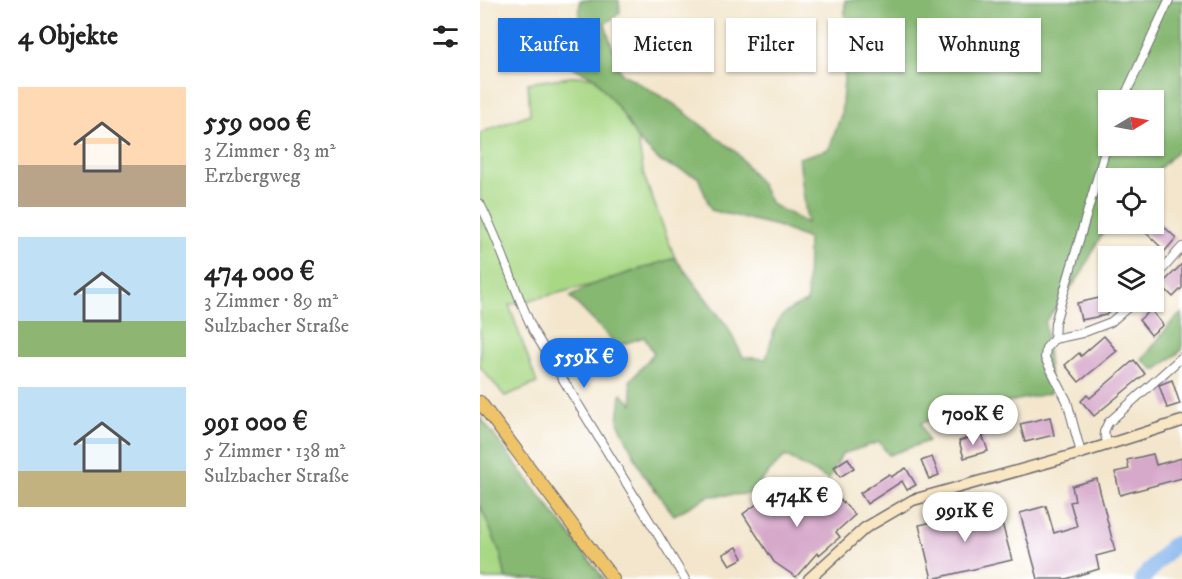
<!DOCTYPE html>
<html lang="de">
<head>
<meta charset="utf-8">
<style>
	body { margin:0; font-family:"IM FELL DW Pica",serif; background:#f6f6f6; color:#222; height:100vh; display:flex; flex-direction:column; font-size:22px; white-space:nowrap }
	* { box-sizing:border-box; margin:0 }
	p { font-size:20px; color:#767676 }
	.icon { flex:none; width:33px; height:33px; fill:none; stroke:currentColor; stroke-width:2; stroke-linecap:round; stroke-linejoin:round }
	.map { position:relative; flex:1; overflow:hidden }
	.panel { display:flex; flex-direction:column; background:#fff; width:480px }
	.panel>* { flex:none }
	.banner { position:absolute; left:18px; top:18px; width:570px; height:54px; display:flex; gap:12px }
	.needle { width:39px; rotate:80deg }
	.fabs { position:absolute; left:618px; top:90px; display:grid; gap:12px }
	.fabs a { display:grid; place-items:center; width:66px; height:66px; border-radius:0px; background:#fff; box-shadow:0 2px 4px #0004; font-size:30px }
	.price { position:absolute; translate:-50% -51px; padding:0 14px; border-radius:21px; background:#fff; color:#222; font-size:20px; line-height:39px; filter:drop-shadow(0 2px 3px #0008) }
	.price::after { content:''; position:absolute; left:50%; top:36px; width:18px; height:14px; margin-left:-9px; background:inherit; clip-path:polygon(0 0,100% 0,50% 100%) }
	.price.on { background:#1a73e8; color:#fff }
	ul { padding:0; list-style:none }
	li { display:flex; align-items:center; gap:18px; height:150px; padding:0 18px }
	li span { display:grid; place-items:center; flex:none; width:168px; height:120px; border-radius:0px; color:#555 }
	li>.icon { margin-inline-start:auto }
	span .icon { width:72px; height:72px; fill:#fffc; stroke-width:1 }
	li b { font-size:26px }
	h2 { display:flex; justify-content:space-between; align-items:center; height:72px; padding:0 18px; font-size:26px }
	.chip { padding:0 21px; border-radius:0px; background:#fff; box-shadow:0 2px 4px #0004; font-size:21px; line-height:54px }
	.chip.on { background:#1a73e8; color:#fff }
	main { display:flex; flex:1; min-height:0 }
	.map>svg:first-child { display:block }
	.green { fill:#a9d885; stroke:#667d60; stroke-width:1.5 }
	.forest { fill:#86b872; stroke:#546d56; stroke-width:1.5; fill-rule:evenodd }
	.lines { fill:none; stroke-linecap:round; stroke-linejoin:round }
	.river { stroke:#7fb1eb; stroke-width:16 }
	.building { fill:#d6a8ca }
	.minor-casing { stroke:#6b676e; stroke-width:10 }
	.secondary-casing { stroke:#6b676e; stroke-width:13 }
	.primary-casing { stroke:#6b676e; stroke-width:14 }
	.minor { stroke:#fff; stroke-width:8 }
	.secondary { stroke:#f9e7c3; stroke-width:10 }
	.primary { stroke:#efc469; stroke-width:12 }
</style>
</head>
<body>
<main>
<section class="panel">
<h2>4 Objekte<svg class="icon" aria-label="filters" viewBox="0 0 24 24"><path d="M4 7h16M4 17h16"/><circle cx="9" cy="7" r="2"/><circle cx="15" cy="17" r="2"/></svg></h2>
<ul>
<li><span style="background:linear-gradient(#ffd9b3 65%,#b9a48a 0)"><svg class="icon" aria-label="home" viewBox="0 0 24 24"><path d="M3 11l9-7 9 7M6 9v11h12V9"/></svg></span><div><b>559 000 €</b><p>3 Zimmer · 83 m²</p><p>Erzbergweg</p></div></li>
<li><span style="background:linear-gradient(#bfe0f5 70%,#8fb573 0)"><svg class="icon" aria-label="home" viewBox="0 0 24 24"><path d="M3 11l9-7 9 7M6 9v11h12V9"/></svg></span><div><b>474 000 €</b><p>3 Zimmer · 89 m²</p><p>Sulzbacher Straße</p></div></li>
<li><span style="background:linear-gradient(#bfe0f5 70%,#c2b280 0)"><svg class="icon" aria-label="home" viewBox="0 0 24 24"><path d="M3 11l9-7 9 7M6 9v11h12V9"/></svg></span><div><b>991 000 €</b><p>5 Zimmer · 138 m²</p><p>Sulzbacher Straße</p></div></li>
</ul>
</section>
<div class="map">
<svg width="702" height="579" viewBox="0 0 702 579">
	<rect width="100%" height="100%" fill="#fff"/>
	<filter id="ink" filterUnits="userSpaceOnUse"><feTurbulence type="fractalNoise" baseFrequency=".0167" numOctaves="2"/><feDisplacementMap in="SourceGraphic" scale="12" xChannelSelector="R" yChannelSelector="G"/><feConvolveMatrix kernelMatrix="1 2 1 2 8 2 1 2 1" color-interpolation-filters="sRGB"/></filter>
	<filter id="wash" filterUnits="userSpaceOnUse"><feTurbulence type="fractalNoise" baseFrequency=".008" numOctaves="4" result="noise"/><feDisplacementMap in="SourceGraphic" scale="24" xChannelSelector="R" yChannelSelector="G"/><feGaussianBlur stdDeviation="1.35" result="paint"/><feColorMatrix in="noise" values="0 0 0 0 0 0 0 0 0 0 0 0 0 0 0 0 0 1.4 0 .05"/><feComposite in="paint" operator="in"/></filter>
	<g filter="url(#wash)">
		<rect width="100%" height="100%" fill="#f3e6cc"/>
		<g class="green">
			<polygon points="98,76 115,78 142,113 158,140 164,176 195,258 111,285 29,305 57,383 25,396 0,367 0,133 50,114 48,83"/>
			<polygon points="0,505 21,555 26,579 0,579"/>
		</g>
		<g class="forest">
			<path d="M 100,0 L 139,0 L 140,13 L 125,24 L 140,72 L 194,104 L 256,152 L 281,184 L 291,204 L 327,223 L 319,158 L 349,149 L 361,115 L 365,68 L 365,0 L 702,0 L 702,146 L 670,178 L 628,178 L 628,223 L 601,274 L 565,322 L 571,393 L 472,414 L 441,423 L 448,441 L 409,455 L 399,442 L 362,454 L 349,480 L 305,456 L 268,494 L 229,496 L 194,515 L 163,474 L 138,422 L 141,394 L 153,404 L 150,381 L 174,353 L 164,337 L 138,346 L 90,297 L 111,285 L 195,258 L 247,326 L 263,357 L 286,359 C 296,327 292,314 327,302 L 328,239 L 297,226 L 231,210 L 218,177 L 181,162 L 158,140 L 142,113 L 115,78 L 86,64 L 98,35 ZM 628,100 L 674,100 L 674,146 L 628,146 Z"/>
			<polygon points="702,313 702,350 676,370 662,360 691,323"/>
			<polygon points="0,417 124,579 26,579 21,555 0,505"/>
		</g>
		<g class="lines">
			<polyline class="river" points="662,579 693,545 702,542"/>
		</g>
		<g id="blocks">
			<g class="building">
				<polygon points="674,217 696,238 685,251 662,229 667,224 674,224"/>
				<polygon points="702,264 702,288 693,297 681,285"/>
				<polygon points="628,289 628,302 638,302 626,315 601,320 597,303 619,298"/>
				<polygon points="671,310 683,325 671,335 659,320"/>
				<polygon points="624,336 637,351 599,382 585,365 599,353 601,356"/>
				<polygon points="654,360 665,374 614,416 601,401 607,395 610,398"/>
				<polygon points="692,380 700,404 687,408 679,385"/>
				<polygon points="570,417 574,435 545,442 540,424"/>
				<polygon points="502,434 508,451 484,458 479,441"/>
				<polygon points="673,454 676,465 702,458 702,478 640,495 635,472 649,469 647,460"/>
				<polygon points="452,457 459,475 449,479 441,461"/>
				<polygon points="368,458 374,468 360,477 354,467"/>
				<polygon points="426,468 436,485 427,490 422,481 387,504 380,493 409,474 411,477"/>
				<polygon points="617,479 635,551 616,556 619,569 586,579 558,579 540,513 566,506 574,533 597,526 590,502 595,501 592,486"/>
				<polygon points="324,488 334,501 339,497 343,502 346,499 350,503 357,496 375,515 356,532 360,537 339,555 337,553 316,577 294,562 263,514 288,496 291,501 301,493 307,501"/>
				<polygon points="518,508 532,560 452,579 439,525"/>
				<polygon points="257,547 263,558 250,565 243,554"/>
			</g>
		</g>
	</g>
	<g filter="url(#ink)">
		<use href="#blocks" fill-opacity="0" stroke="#6b676e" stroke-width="1.5"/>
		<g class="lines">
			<g class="minor-casing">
				<g id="minor">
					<polyline points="643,100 689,0"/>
					<path d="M 0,204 C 22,245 34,291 54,332 L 205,579"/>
					<polyline points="674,279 702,247"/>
					<polyline points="574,339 575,323 628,141"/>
					<polyline points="628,445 624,432 628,423 702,357"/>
					<polyline points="601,453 587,401 565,358 566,348 574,339 602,333 631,322 654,302"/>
				</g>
			</g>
			<g class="secondary-casing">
				<polyline id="secondary" points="329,579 385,528 433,500 601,453 702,421"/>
			</g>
			<g class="primary-casing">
				<polyline id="primary" points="0,402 133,579"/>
			</g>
			<use href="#minor" class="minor"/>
			<use href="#secondary" class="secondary"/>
			<use href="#primary" class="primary"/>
		</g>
	</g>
</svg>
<div class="fabs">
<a><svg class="needle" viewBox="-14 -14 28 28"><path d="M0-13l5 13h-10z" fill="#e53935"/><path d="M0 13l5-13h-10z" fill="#767676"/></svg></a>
<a><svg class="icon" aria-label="locate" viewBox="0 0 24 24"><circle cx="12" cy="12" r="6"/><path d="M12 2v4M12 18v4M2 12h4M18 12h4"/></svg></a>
<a><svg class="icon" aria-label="layers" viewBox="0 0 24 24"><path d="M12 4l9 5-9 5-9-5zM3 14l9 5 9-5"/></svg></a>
</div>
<b class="price on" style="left:104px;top:389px">559K €</b>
<b class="price" style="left:493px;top:446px">700K €</b>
<b class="price" style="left:317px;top:528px">474K €</b>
<b class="price" style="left:485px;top:543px">991K €</b>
<div class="banner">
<a class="chip on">Kaufen</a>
<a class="chip">Mieten</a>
<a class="chip">Filter</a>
<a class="chip">Neu</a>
<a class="chip">Wohnung</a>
</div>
</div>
</main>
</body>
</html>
